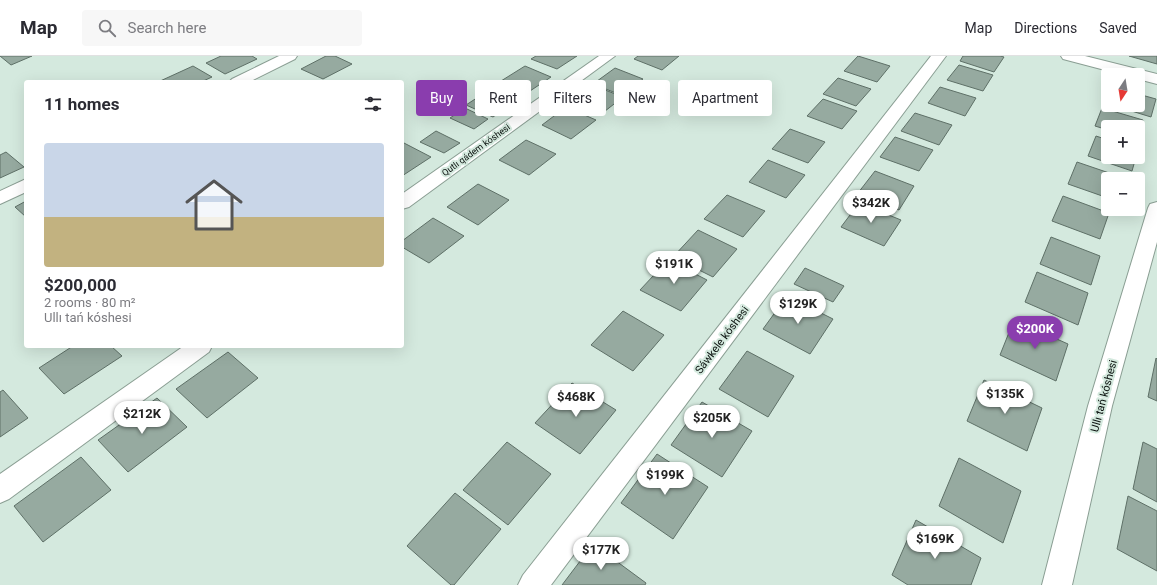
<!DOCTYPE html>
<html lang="en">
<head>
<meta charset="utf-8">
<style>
	body { margin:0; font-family:Roboto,sans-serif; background:#f7f7f7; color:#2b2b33; height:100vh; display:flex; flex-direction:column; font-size:15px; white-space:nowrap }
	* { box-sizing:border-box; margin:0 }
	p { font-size:13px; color:#7c7c81 }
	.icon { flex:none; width:22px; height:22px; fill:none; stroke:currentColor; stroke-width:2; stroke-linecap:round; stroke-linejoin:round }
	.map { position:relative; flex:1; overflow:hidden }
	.side { position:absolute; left:24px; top:24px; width:380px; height:268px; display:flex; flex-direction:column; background:#fff; border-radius:4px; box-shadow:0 4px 16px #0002 }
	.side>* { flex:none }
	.guide { position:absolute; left:416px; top:24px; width:380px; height:36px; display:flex; gap:8px }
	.needle { width:26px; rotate:192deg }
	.buttons { position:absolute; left:1101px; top:12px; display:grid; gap:8px }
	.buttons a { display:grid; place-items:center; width:44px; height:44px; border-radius:4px; background:#fff; box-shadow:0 4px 16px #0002; font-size:20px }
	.price { position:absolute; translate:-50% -34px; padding:0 9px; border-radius:14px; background:#fff; color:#222; font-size:13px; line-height:26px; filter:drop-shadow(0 1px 2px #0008) }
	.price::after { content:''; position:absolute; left:50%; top:24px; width:12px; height:9px; margin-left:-6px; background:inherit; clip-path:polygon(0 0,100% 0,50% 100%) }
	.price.on { background:#8a3dae; color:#fff }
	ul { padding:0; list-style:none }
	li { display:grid; align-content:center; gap:8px; height:212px; padding:0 20px }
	li span { display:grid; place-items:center; height:124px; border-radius:4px; color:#555 }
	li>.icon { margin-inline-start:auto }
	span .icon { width:72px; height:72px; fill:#fffc; stroke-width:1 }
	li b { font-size:17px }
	h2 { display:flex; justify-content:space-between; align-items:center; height:48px; padding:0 20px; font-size:17px }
	.tag { padding:0 14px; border-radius:4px; background:#fff; box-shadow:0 4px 16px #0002; font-size:14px; line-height:36px }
	.tag.on { background:#8a3dae; color:#fff }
	header { display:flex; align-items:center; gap:24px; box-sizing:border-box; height:56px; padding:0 20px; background:#fff; border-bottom:1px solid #e1e1e2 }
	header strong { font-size:19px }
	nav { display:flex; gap:22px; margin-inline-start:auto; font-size:14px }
	.search { width:280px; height:36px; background:#f7f7f7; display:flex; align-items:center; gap:10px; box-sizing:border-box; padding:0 14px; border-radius:4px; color:#7c7c81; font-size:15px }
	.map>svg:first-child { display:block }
	.building { fill:#96aaa0; stroke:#5e7067 }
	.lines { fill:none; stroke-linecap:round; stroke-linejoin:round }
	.street-casing { stroke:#8a9e93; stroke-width:2 }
	.street { fill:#fff; fill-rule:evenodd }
	.labels { text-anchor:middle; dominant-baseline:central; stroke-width:4; stroke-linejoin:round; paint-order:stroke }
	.far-street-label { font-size:9px; fill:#0a110e; stroke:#d4e9de }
	.street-label { font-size:11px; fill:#0a110e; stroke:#d4e9de }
</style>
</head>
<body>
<header>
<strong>Map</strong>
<div class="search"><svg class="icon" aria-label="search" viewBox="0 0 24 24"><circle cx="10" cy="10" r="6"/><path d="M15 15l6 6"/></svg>Search here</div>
<nav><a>Map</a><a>Directions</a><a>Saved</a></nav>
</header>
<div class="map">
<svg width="1157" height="529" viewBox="0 0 1157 529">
	<rect width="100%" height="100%" fill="#d4e9de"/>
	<g class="building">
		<polygon points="0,0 32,0 11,9"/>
		<polygon points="221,0 252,0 257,3 225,18 206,7"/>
		<polygon points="326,0 335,0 352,8 323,23 301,13"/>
		<polygon points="536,0 577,0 557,13 531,3"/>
		<polygon points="638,0 679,0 662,14 634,3"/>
		<polygon points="858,0 890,10 877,26 844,15"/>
		<polygon points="963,0 1000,0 1004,1 994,16 960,5"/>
		<polygon points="1129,0 1157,0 1157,8"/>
		<polygon points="959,9 993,19 983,35 947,24"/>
		<polygon points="193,10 212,21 201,26 158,26"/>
		<polygon points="525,10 551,21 527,37 501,25"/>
		<polygon points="615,12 643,23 621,39 593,28"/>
		<polygon points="838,22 871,33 856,50 823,38"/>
		<polygon points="595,30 623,41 600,59 572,47"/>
		<polygon points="940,31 976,42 965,60 928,47"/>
		<polygon points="492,32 518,43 493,61 466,49"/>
		<polygon points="1138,38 1156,43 1151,61 1112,49 1138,49"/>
		<polygon points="823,43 857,55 842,73 807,60"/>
		<polygon points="566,51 596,64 571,83 542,69"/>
		<polygon points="465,52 488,63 474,73 450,62"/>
		<polygon points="1102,52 1143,64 1138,80 1138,71 1108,71 1108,74 1095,70"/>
		<polygon points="915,57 952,69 939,89 901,75"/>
		<polygon points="790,73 825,86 808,107 772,93"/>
		<polygon points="436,75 460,87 444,97 420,86"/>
		<polygon points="1096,80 1108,84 1108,101 1136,101 1132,115 1088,100"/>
		<polygon points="895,81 933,94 919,115 880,101"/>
		<polygon points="526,84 556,98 529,119 499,104"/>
		<polygon points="404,87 431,101 402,120 402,88"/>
		<polygon points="6,96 24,111 0,122 0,99"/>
		<polygon points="768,104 805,119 786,142 749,126"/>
		<polygon points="1077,106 1121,121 1120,123 1108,123 1108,142 1068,128"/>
		<polygon points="875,115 914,130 899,154 858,137"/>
		<polygon points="478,128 509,144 478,169 447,151"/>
		<polygon points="727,139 765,155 743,181 704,163"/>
		<polygon points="1063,140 1109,157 1100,183 1052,165"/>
		<polygon points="26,145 26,161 15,151"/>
		<polygon points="859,147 901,164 884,190 841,171"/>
		<polygon points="433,162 464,180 429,207 402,191 402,185"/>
		<polygon points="698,174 737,193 713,221 673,201"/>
		<polygon points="1051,181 1100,200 1091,229 1040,208"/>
		<polygon points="668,204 707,224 681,255 640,234"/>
		<polygon points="805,212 844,230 833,246 794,228"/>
		<polygon points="1037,216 1088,237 1078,269 1025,246"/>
		<polygon points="787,240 833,263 810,298 763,273"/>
		<polygon points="623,255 664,279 633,315 591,289"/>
		<polygon points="1014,264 1068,288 1056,325 1000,299"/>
		<polygon points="73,290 111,290 122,300 64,338 39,312"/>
		<polygon points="747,295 794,320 768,361 719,333"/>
		<polygon points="228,296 258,322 207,362 176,333"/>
		<polygon points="1156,302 1157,303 1157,345 1148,341"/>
		<polygon points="984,324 1042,352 1027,395 967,365"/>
		<polygon points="572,327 616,354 580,398 535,367"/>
		<polygon points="3,334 28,362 0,381 0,336"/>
		<polygon points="157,342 187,371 128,416 98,384"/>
		<polygon points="702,346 752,375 722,421 671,389"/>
		<polygon points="507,386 551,418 508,469 463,434"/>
		<polygon points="1143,386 1157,393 1157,446 1133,433"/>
		<polygon points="657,398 708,431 673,483 621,447"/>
		<polygon points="81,401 111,434 43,486 14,450"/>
		<polygon points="959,402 1021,435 1003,487 939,450"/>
		<polygon points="455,437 501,473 454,529 451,529 407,490"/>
		<polygon points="1128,440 1157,455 1157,515 1117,493"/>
		<polygon points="916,464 981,502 971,529 908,529 892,519"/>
		<polygon points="593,488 646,527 645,529 562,529"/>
	</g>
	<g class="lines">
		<g class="street-casing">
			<g id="street">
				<polygon points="279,0 297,0 295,3 249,26 229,26 232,23"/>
				<polygon points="599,0 615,0 409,151 402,153 402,138"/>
				<polygon points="931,0 946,0 551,529 518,529 523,519"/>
				<polygon points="1061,0 1085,0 1157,18 1157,28 1138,23 1138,19 1124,19 1063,3"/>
				<polygon points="26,123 26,136 0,148 0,135"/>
				<polygon points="1157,146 1157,186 1112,350 1072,529 1042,529 1088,350 1148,152 1150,148"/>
				<polygon points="184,290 212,290 209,296 9,443 0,447 0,418"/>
			</g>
		</g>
		<use href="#street" class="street"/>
	</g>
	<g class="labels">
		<g class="far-street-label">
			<text transform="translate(476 94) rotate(-36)">Qutlı qádem kóshesi</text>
		</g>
		<g class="street-label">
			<text transform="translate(722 284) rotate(-53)">Sáwkele kóshesi</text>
			<text transform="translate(1104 340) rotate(-75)">Ullı tań kóshesi</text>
		</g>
	</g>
</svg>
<div class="buttons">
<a><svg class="needle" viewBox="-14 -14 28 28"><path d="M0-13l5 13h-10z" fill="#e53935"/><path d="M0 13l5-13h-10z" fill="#7c7c81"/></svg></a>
<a>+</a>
<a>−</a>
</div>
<b class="price" style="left:871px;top:168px">$342K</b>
<b class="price" style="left:674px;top:229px">$191K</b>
<b class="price" style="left:798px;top:269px">$129K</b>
<b class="price on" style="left:1035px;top:294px">$200K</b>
<b class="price" style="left:1005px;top:359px">$135K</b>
<b class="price" style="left:576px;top:362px">$468K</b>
<b class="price" style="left:142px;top:379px">$212K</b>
<b class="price" style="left:712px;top:383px">$205K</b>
<b class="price" style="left:665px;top:440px">$199K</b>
<b class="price" style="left:935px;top:504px">$169K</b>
<b class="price" style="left:601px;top:515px">$177K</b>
<div class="guide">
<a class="tag on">Buy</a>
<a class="tag">Rent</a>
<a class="tag">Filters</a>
<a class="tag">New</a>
<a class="tag">Apartment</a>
</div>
<section class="side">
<h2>11 homes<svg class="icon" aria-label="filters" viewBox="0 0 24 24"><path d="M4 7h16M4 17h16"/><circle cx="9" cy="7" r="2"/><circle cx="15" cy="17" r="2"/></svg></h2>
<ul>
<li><span style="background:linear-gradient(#c9d6e8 60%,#c2b280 0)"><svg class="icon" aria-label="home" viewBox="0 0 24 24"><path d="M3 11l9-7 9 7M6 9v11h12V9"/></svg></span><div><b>$200,000</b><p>2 rooms · 80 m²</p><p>Ullı tań kóshesi</p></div></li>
</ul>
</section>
</div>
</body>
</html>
